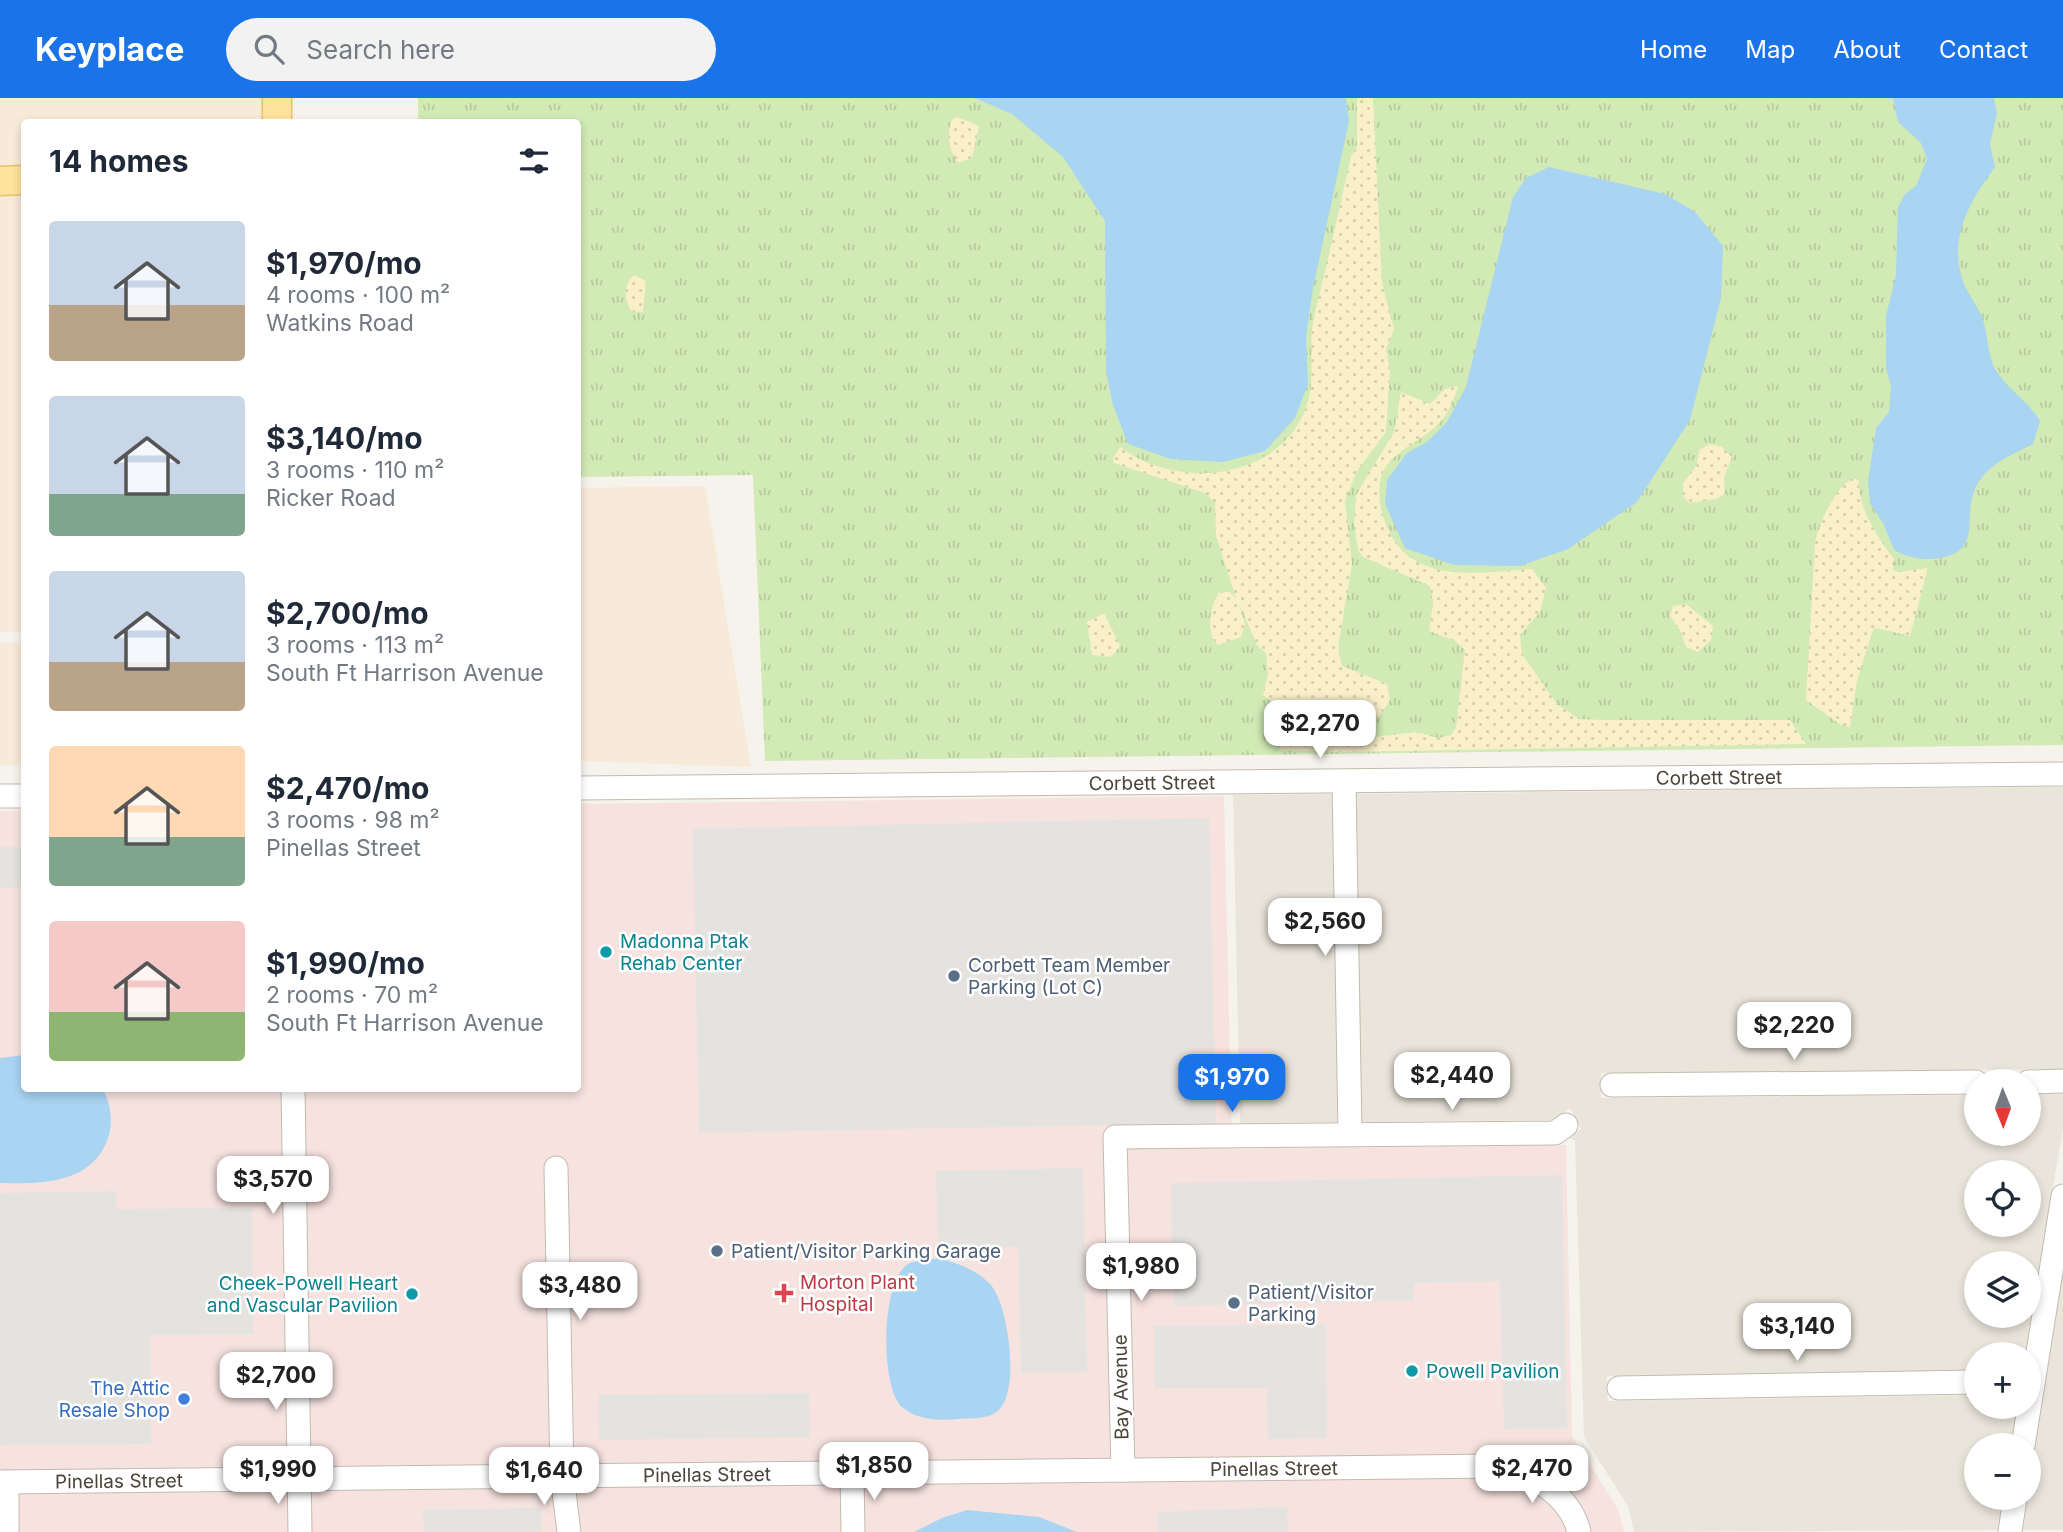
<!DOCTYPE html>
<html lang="en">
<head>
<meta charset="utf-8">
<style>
	body { margin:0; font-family:Inter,sans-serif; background:#f2f2f3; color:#1f2937; height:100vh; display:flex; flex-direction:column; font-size:26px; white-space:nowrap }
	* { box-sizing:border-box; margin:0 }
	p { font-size:23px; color:#747a83 }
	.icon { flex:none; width:38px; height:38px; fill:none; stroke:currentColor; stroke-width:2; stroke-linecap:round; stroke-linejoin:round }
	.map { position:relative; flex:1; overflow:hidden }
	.details { position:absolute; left:21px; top:21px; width:560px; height:973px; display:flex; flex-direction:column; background:#fff; border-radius:7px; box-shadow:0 4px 10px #0003 }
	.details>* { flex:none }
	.needle { width:46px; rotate:179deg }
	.tools { position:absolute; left:1964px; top:971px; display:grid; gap:14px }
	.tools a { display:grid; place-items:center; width:77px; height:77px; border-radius:50%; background:#fff; box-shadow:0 4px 10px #0003; font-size:35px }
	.price { position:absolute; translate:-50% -60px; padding:0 16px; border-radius:14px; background:#fff; color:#222; font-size:23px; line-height:46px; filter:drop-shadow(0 2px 4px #0008) }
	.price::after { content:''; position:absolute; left:50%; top:42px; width:21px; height:16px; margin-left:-10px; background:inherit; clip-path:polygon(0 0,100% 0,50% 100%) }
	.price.selected { background:#1a73e8; color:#fff }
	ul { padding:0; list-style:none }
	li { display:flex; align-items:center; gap:21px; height:175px; padding:0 28px }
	li span { display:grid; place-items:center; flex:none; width:196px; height:140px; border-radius:7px; color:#555 }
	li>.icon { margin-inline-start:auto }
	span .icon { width:84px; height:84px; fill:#fffc; stroke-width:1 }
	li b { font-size:30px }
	h2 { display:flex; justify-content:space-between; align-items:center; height:84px; padding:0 28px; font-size:30px }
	header { display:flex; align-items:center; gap:42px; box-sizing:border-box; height:98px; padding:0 35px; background:#1a73e8; color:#fff }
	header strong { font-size:33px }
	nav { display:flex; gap:38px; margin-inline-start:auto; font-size:24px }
	.search { width:490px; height:63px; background:#f2f2f3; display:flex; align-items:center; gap:18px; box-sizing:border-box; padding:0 24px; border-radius:38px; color:#747a83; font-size:26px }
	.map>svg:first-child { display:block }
	.residential { fill:#eae5da; fill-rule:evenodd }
	.commercial { fill:#f7ead8 }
	.medical { fill:#f6e3e0 }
	.grass { fill:url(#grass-tufts) }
	.sand { fill:url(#sand-dots) }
	.parking { fill:#e5e3e0 }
	.water { fill:#a9d4f2 }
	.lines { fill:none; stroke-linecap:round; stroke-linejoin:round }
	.minor-casing { stroke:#c2bbae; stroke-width:25 }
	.major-casing { stroke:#e6c16a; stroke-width:31 }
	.minor { stroke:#fff; stroke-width:23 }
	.major { stroke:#ffe39c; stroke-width:28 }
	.culture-dot { fill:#0f9aa8; stroke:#fff; stroke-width:2.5 }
	.service-dot { fill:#5c6f8a; stroke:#fff; stroke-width:2.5 }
	.health-dot { fill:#e0444e; stroke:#fff; stroke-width:2.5 }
	.shop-dot { fill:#3f7fe0; stroke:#fff; stroke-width:2.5 }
	.labels { text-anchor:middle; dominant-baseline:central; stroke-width:5; stroke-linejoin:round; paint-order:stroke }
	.street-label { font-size:19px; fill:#4b4439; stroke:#fff }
	.culture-label { font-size:19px; fill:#0d838f; stroke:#fff; text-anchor:start }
	.service-label { font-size:19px; fill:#4e5e75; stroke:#fff; text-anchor:start }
	.health-label { font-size:19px; fill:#be3a42; stroke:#fff; text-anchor:start }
	.shop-label { font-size:19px; fill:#366cbe; stroke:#fff; text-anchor:end }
</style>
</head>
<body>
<header>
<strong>Keyplace</strong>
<div class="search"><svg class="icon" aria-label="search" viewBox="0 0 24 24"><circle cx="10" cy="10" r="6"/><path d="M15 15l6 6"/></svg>Search here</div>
<nav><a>Home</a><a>Map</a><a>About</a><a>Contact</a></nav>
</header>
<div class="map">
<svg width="2063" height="1434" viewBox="0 0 2063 1434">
	<defs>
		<pattern id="grass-tufts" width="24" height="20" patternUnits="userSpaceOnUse" patternTransform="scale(1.75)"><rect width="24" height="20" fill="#d2eab5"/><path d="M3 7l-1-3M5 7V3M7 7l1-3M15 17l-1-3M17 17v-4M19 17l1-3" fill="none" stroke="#b6ca9c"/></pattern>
		<pattern id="sand-dots" width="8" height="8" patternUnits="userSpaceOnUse" patternTransform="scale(1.75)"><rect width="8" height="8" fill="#f9efc9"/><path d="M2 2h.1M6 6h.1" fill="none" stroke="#d7cead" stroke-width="1.8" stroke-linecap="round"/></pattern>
	</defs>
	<rect width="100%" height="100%" fill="#f6f3ec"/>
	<g class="residential">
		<path d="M 2063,689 L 2063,971 L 1601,975 L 1601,1000 L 1976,997 L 1976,1036 L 2028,1036 L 2028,996 L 2063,996 L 2063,1030 L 2025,1256 L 1976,1256 L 1976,1272 L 1607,1278 L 1608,1303 L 1976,1297 L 1976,1309 L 2017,1309 L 2012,1347 L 1976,1348 L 1976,1400 L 2004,1400 L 1999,1432 L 1634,1434 L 1628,1408 L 1584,1339 L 1575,1043 L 1569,1040 L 1581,1031 L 1570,1010 L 1552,1022 L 1361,1024 L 1355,696 ZM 1976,1074 L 2028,1074 L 2028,1127 L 1976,1127 ZM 1976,1166 L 2028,1166 L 2028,1218 L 1976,1218 Z"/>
		<polygon points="1333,696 1339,1024 1240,1025 1233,697"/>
		<polygon points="2063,1167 2063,1432 2022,1432 2043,1285"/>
	</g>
	<g class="commercial">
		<polygon points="0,0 266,0 266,24 24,24 24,70 0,70"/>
		<rect x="0" y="95" width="24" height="439"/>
		<polygon points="705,388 751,669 578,663 578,390"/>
		<rect x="0" y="545" width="24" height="122"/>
	</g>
	<polygon class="medical" points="1224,698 1232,1051 1566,1047 1572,1338 1618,1411 1624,1434 16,1434 0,1374 0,713 24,712 24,990 578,990 578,706"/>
	<polygon class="grass" points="418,0 2063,0 2063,647 765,663 753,377 578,379 578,24 418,24"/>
	<g class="sand">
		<path d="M 1357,0 L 1373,0 L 1382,185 L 1394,231 L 1386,251 L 1390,273 L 1386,334 L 1357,373 L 1345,403 L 1352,466 L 1338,550 L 1342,568 L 1387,586 L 1390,602 L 1378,620 L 1354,631 L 1322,631 L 1295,622 L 1263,597 L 1268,576 L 1266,555 L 1257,547 L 1239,505 L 1245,526 L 1241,539 L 1218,547 C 1205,535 1210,508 1219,494 L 1230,494 L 1236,500 L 1216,438 L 1215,405 L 1205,395 L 1114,365 L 1113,360 L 1120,349 C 1145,368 1179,377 1210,375 C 1256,372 1302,344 1310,294 C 1314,268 1308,241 1315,214 C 1328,163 1339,111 1351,59 L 1357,48 Z"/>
		<path d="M 957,19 L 979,28 L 972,60 L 958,65 C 949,53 946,36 952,22 Z"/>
		<path d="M 634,177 L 646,183 L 643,214 L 631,213 C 624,200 623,187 634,177 Z"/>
		<path d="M 1455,288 L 1458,290 C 1453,301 1449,314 1441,323 C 1426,341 1402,348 1387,367 C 1377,379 1378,403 1383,418 C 1404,489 1475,475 1532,471 L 1546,490 L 1540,514 L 1520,537 L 1522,556 L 1557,606 L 1579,621 L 1603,622 L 1790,622 L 1806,646 L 1342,654 L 1279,652 L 1286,628 L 1305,637 L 1350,642 L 1416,634 L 1438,640 L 1451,637 L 1456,629 L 1465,552 L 1455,543 L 1429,533 L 1433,505 L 1430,488 L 1363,459 L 1358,452 L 1354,426 L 1356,397 L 1394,334 L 1401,294 L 1430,306 L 1445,291 Z"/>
		<polygon points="1710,346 1722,349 1732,359 1724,379 1725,396 1716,401 1689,405 1683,398 1683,385 1697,367 1699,352"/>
		<path d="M 1852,380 L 1859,382 C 1857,408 1879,442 1894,461 L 1893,472 L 1898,474 L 1928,470 L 1910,538 L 1875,530 L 1872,535 L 1857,583 L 1850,629 L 1841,627 L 1806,602 L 1815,443 C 1821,421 1834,393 1852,380 Z"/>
		<polygon points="1686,506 1713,528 1711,542 1698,554 1686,549 1680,532 1670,518 1673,508"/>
		<polygon points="1104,515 1120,548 1111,559 1092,557 1087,524"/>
	</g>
	<g class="parking">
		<polygon points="1209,720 1216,1025 699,1035 693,731"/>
		<polygon points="0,749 24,749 24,789 0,790"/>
		<polygon points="1083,1070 1087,1274 1021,1275 1018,1149 938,1150 936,1073"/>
		<polygon points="1562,1077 1567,1330 1504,1331 1500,1183 1414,1185 1414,1202 1174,1208 1171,1085"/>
		<polygon points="116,1093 116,1111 252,1110 253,1236 150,1237 151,1346 0,1347 0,1095"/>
		<polygon points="1326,1227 1327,1340 1268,1341 1267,1290 1154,1290 1154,1228"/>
		<polygon points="809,1295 810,1339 599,1342 598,1297"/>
		<polygon points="1287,1409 1288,1434 1158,1434 1158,1414"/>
		<polygon points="541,1410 542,1434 424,1434 423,1412"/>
	</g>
	<g class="water">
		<polygon points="975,0 1346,0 1349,23 1313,190 1306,239 1308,286 1295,320 1265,353 1223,364 1171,361 1128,346 1113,307 1106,274 1105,123 1063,59 1012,16"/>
		<path d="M 1893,0 L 1994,0 L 1997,15 L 1990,46 L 1995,69 C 1969,104 1947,142 1964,186 C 1969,198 1978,208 1982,219 C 1988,235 1987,256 1995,271 C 2007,291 2028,303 2040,323 L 2033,346 C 2011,357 1985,367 1975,391 C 1962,421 1983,451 1941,460 C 1923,463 1909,460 1894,452 L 1883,425 L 1870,405 L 1868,384 L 1876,330 L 1889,314 L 1891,288 L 1886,270 L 1886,218 L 1896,177 L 1898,109 L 1905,96 L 1916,88 L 1927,61 L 1921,45 L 1898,24 Z"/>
		<polygon points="1549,69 1665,96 1695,114 1723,148 1721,200 1690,322 1637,404 1568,451 1520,468 1454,467 1405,450 1385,406 1387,382 1407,355 1427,344 1447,324 1466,289 1513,99 1526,80"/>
		<path d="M 24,957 L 24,990 L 103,991 C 111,1007 114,1026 107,1043 C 90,1086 41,1086 0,1085 L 0,960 Z"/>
		<path d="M 939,1160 C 959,1166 975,1171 990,1186 C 1009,1206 1022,1300 995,1315 C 987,1321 969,1320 959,1321 C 940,1323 918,1322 903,1310 C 880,1292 880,1184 908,1166 C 915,1162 930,1162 939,1160 Z"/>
		<polygon points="967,1412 1039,1419 1077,1434 914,1434 942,1420"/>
	</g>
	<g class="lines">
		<g class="minor-casing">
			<g id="minor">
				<polyline points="1344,684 1350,1036"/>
				<path id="s1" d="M 578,690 L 2063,676"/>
				<polyline points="0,698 24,698"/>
				<polyline points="2028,984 2063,983"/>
				<polyline points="1612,987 1976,984"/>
				<polyline points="293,990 300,1434"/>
				<polyline points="556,1070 562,1378 569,1434"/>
				<polyline points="1619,1290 1976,1284"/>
				<polyline points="2023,1348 2063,1098"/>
				<polyline points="1123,1372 1115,1039 1555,1035 1566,1027"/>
				<polyline points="852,1375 853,1434"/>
				<path id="s2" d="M 0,1384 L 1498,1368 C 1532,1373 1571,1399 1579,1434"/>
				<polyline points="7,1384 7,1434"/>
				<polyline points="2010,1434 2015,1400"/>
			</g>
		</g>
		<g class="major-casing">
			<g id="major">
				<polyline points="277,0 277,24"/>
				<polyline points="0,83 24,82"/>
			</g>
		</g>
		<use href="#minor" class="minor"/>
		<use href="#major" class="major"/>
	</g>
	<g class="culture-dot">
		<circle cx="606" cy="854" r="7"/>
		<circle cx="412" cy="1196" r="7"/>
		<circle cx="1412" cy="1273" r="7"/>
	</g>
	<g class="service-dot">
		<circle cx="954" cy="878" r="7"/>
		<circle cx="717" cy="1153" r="7"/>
		<circle cx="1234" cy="1205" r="7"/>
	</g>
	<path class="health-dot" d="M780.5 1184.5h7v7h7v7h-7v7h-7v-7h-7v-7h7z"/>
	<circle class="shop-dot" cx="184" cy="1301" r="7"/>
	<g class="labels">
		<g class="street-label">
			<text stroke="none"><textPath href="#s1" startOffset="1141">Corbett Street</textPath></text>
			<text stroke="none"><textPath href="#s1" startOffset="574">Corbett Street</textPath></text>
			<text transform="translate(1121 1289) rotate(-91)">Bay Avenue</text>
			<text stroke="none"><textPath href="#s2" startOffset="1274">Pinellas Street</textPath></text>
			<text stroke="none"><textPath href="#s2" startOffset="707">Pinellas Street</textPath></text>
			<text stroke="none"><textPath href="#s2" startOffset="119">Pinellas Street</textPath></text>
		</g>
		<g class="culture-label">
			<text x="620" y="843">Madonna Ptak<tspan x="620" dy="22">Rehab Center</tspan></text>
			<text x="398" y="1185" text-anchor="end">Cheek-Powell Heart<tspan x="398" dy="22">and Vascular Pavilion</tspan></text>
			<text x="1426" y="1273">Powell Pavilion</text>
		</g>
		<g class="service-label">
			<text x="968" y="867">Corbett Team Member<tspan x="968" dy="22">Parking (Lot C)</tspan></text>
			<text x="731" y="1153">Patient/Visitor Parking Garage</text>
			<text x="1248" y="1194">Patient/Visitor<tspan x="1248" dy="22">Parking</tspan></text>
		</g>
		<g class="health-label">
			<text x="800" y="1184">Morton Plant<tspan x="800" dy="22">Hospital</tspan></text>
		</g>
		<g class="shop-label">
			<text x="170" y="1290">The Attic<tspan x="170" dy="22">Resale Shop</tspan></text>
		</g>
	</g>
</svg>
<div class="tools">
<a><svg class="needle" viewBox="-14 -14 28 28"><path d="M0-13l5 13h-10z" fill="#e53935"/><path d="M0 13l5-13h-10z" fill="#747a83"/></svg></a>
<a><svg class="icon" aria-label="locate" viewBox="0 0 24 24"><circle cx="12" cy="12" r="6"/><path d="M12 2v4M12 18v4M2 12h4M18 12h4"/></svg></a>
<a><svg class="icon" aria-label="layers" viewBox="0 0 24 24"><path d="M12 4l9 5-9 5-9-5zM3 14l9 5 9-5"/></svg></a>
<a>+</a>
<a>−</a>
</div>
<b class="price" style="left:1320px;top:662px">$2,270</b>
<b class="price" style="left:1325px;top:860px">$2,560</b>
<b class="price" style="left:1794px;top:964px">$2,220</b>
<b class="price" style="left:1452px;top:1014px">$2,440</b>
<b class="price selected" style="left:1232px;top:1016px">$1,970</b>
<b class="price" style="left:273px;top:1118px">$3,570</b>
<b class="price" style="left:1141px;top:1205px">$1,980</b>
<b class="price" style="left:580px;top:1224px">$3,480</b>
<b class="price" style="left:1797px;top:1265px">$3,140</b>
<b class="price" style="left:276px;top:1314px">$2,700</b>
<b class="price" style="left:874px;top:1404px">$1,850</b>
<b class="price" style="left:1532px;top:1407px">$2,470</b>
<b class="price" style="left:278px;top:1408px">$1,990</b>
<b class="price" style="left:544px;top:1409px">$1,640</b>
<section class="details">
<h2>14 homes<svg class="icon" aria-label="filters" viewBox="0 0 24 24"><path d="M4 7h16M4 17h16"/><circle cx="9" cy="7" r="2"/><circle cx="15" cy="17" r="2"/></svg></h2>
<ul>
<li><span style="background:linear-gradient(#c9d6e8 60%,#b9a48a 0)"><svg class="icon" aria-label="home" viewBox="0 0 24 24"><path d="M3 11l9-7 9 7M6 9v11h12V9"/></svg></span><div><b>$1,970/mo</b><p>4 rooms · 100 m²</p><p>Watkins Road</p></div></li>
<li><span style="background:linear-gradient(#c9d6e8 70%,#7fa58c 0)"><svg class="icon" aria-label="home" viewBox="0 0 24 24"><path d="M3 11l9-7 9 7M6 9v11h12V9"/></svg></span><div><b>$3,140/mo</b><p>3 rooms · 110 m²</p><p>Ricker Road</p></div></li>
<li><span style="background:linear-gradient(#c9d6e8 65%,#b9a48a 0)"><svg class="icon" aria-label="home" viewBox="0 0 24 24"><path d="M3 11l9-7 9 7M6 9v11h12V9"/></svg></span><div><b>$2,700/mo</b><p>3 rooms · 113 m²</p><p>South Ft Harrison Avenue</p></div></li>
<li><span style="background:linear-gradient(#ffd9b3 65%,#7fa58c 0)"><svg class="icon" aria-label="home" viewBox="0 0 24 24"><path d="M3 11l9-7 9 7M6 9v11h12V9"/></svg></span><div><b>$2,470/mo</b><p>3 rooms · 98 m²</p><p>Pinellas Street</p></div></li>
<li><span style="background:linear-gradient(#f6c9c9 65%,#8fb573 0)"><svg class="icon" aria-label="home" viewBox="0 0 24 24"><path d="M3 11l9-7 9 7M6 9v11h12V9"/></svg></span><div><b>$1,990/mo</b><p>2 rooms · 70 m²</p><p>South Ft Harrison Avenue</p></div></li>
</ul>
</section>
</div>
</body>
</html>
